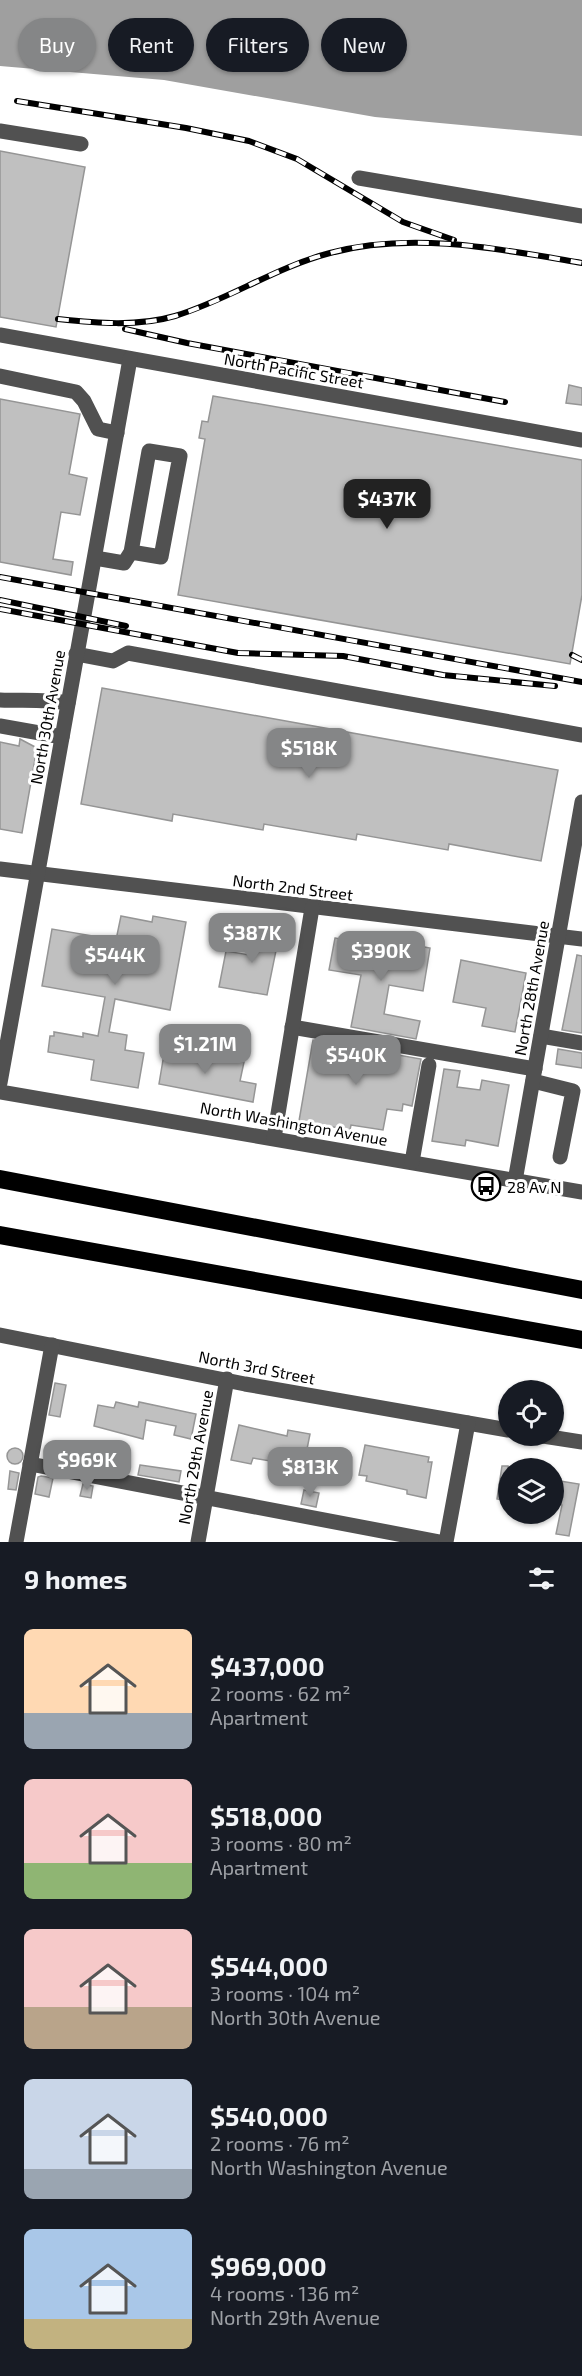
<!DOCTYPE html>
<html lang="en">
<head>
<meta charset="utf-8">
<style>
	body { margin:0; font-family:"Exo 2",sans-serif; background:#242831; color:#f1f3f6; height:100vh; display:flex; flex-direction:column; font-size:22px; white-space:nowrap }
	* { box-sizing:border-box; margin:0 }
	p { font-size:20px; color:#9ea1a6 }
	.icon { flex:none; width:33px; height:33px; fill:none; stroke:currentColor; stroke-width:2; stroke-linecap:round; stroke-linejoin:round }
	.map { position:relative; height:1542px; overflow:hidden }
	.sheet { display:flex; flex-direction:column; background:#171b24; flex:1 }
	.sheet>* { flex:none }
	.hud { position:absolute; left:18px; top:18px; width:546px; height:54px; display:flex; gap:12px }
	.controls { position:absolute; left:498px; top:1380px; display:grid; gap:12px }
	.controls a { display:grid; place-items:center; width:66px; height:66px; border-radius:50%; background:#171b24; box-shadow:0 2px 4px #0004; font-size:30px }
	.price { position:absolute; translate:-50% -51px; padding:0 14px; border-radius:12px; background:#858687; color:#fff; font-size:20px; line-height:39px; filter:drop-shadow(0 2px 3px #0008) }
	.price::after { content:''; position:absolute; left:50%; top:36px; width:18px; height:14px; margin-left:-9px; background:inherit; clip-path:polygon(0 0,100% 0,50% 100%) }
	.price.selected { background:#222; color:#fff }
	ul { padding:0; list-style:none }
	li { display:flex; align-items:center; gap:18px; height:150px; padding:0 24px }
	li span { display:grid; place-items:center; flex:none; width:168px; height:120px; border-radius:9px; color:#555 }
	li>.icon { margin-inline-start:auto }
	span .icon { width:72px; height:72px; fill:#fffc; stroke-width:1 }
	li b { font-size:26px }
	h2 { display:flex; justify-content:space-between; align-items:center; height:72px; padding:0 24px; font-size:26px }
	.tag { padding:0 21px; border-radius:27px; background:#171b24; box-shadow:0 2px 4px #0004; font-size:21px; line-height:54px }
	.tag.selected { background:#858687; color:#fff }
	.map>svg:first-child { display:block }
	.water { fill:#9f9f9f }
	.building { fill:#c0c0c0; stroke:#959595; stroke-width:1.5 }
	.lines { fill:none; stroke-linecap:round; stroke-linejoin:round }
	.minor { stroke:#515151; stroke-width:15 }
	.highway { stroke:#000; stroke-width:18 }
	.rail-casing { stroke:#000; stroke-width:6 }
	.rail { stroke:#fff; stroke-width:4; stroke-dasharray:11; stroke-linecap:butt }
	.labels { text-anchor:middle; dominant-baseline:central; stroke-width:6; stroke-linejoin:round; paint-order:stroke }
	.street-label { font-size:16px; fill:#000; stroke:#fff }
	.poi-label { font-size:16px; fill:#000; stroke:#fff; text-anchor:start }
</style>
</head>
<body>
<div class="map">
<svg width="582" height="1542" viewBox="0 0 582 1542">
	<rect width="100%" height="100%" fill="#fff"/>
	<polygon class="water" points="0,0 582,0 582,136 375,117 164,80 0,66"/>
	<g class="building">
		<polygon points="0,151 85,167 56,327 0,317"/>
		<polygon points="569,385 582,388 582,405 566,403"/>
		<polygon points="213,396 582,460 582,595 570,664 178,595 205,439 199,438 202,421 208,422"/>
		<polygon points="0,399 80,414 69,474 87,478 80,515 61,512 53,559 73,562 71,575 0,562"/>
		<polygon points="102,688 558,770 541,861 449,844 448,850 357,834 356,840 264,824 263,830 173,814 172,821 81,804"/>
		<polygon points="20,739 37,748 22,833 0,829 0,742 19,746"/>
		<polygon points="121,916 152,922 153,916 186,922 170,1010 115,999 109,1032 127,1035 125,1050 144,1053 138,1088 91,1080 94,1060 48,1052 50,1036 54,1036 54,1032 83,1037 83,1033 98,1036 105,997 42,986 52,929 116,940"/>
		<polygon points="254,928 280,931 267,995 219,987 226,951 249,955"/>
		<polygon points="335,938 413,952 414,945 430,948 423,991 389,985 384,1014 420,1021 416,1039 351,1027 361,975 329,970"/>
		<polygon points="577,955 582,956 582,1033 562,1030"/>
		<polygon points="461,960 526,973 515,1032 482,1026 486,1008 453,1002"/>
		<polygon points="313,1040 421,1059 412,1106 403,1104 402,1111 387,1109 383,1130 351,1125 350,1130 299,1121"/>
		<polygon points="165,1048 244,1062 240,1081 256,1084 253,1102 159,1084"/>
		<polygon points="558,1049 582,1053 582,1068 556,1064"/>
		<polygon points="444,1069 460,1071 457,1087 480,1090 482,1080 509,1085 498,1146 466,1140 465,1146 432,1141"/>
		<polygon points="55,1383 66,1385 60,1417 49,1415"/>
		<polygon points="116,1402 138,1407 139,1402 196,1414 191,1439 174,1435 176,1426 146,1420 143,1439 94,1426 98,1405 114,1408"/>
		<polygon points="239,1425 287,1436 288,1430 310,1434 307,1449 302,1448 300,1458 278,1453 276,1462 253,1458 251,1464 231,1460"/>
		<polygon points="365,1445 429,1457 428,1462 432,1462 426,1498 407,1494 407,1490 366,1481 367,1476 359,1475"/>
		<circle cx="15" cy="1456" r="8"/>
		<polygon points="46,1450 61,1452 60,1460 45,1457"/>
		<polygon points="89,1452 114,1458 112,1470 86,1465"/>
		<polygon points="140,1465 181,1471 179,1482 138,1475"/>
		<polygon points="502,1466 508,1466 508,1501 497,1499"/>
		<polygon points="10,1471 19,1473 16,1490 8,1489"/>
		<polygon points="41,1476 53,1478 49,1497 35,1494 38,1477"/>
		<polygon points="560,1481 579,1484 569,1536 556,1534 562,1505 557,1504"/>
		<polygon points="83,1484 93,1486 91,1498 80,1496"/>
		<polygon points="304,1490 319,1493 316,1507 301,1504"/>
	</g>
	<g class="lines">
		<g class="minor">
			<polyline points="0,131 81,144"/>
			<polyline points="359,178 582,216"/>
			<polyline points="0,335 582,440"/>
			<polyline points="0,376 76,392 84,401 98,429 117,433"/>
			<polyline points="95,558 124,563 131,552 149,451 180,456 161,557 131,552"/>
			<polyline points="76,654 113,661 128,653 582,735"/>
			<path d="M 0,700 C 23,701 45,699 68,703"/>
			<polyline points="0,726 62,737"/>
			<polyline points="0,869 582,939"/>
			<polyline points="292,1027 535,1069"/>
			<polyline points="541,1036 582,1043"/>
			<polyline points="533,1081 573,1091 560,1157"/>
			<polyline points="0,1083 130,359"/>
			<polyline points="0,1092 582,1192"/>
			<polyline points="274,1138 312,908"/>
			<polyline points="412,1162 429,1065"/>
			<polyline points="515,1181 582,802"/>
			<polyline points="0,1335 245,1384 508,1430"/>
			<polyline points="543,1436 582,1442"/>
			<polyline points="30,1464 440,1542"/>
			<polyline points="16,1542 52,1345"/>
			<polyline points="198,1542 227,1379"/>
			<polyline points="446,1542 468,1423"/>
		</g>
		<g class="highway">
			<polyline points="0,1179 582,1290"/>
			<polyline points="0,1235 582,1340"/>
		</g>
		<g class="rail-casing">
			<g id="rail">
				<polyline points="17,101 186,128 249,141 297,159 403,222 454,240"/>
				<path d="M 58,319 C 96,323 137,327 175,316 C 228,300 276,267 330,253 C 412,231 500,249 582,263"/>
				<polyline points="125,329 187,343 505,402"/>
				<polyline points="0,577 582,682"/>
				<polyline points="0,600 126,626"/>
				<polyline points="0,609 238,653 343,656 443,675 555,686"/>
				<polyline points="572,655 582,660"/>
			</g>
		</g>
		<use href="#rail" class="rail"/>
	</g>
	<defs>
		<g id="bus-ring" transform="scale(1.5)"><circle r="9.5" fill="#fff" stroke="#000" stroke-width="1.5"/><path d="M-5-6H5V4H4V6H2V4H-2V6H-4V4H-5ZM-3.5-4V0h7V-4ZM-3.5 1.2v1.5H-2V1.2ZM2 1.2v1.5H3.5V1.2Z" fill="#000"/></g>
	</defs>
	<g fill-rule="evenodd">
		<use href="#bus-ring" x="486" y="1186"/>
	</g>
	<g class="labels">
		<g class="street-label">
			<text transform="translate(294 370) rotate(10)">North Pacific Street</text>
			<text transform="translate(47 717) rotate(-80)">North 30th Avenue</text>
			<text transform="translate(293 887) rotate(7)">North 2nd Street</text>
			<text transform="translate(531 988) rotate(-80)">North 28th Avenue</text>
			<text transform="translate(294 1123) rotate(10)">North Washington Avenue</text>
			<text transform="translate(257 1367) rotate(11)">North 3rd Street</text>
			<text transform="translate(195 1457) rotate(-80)">North 29th Avenue</text>
		</g>
		<g class="poi-label">
			<text x="507" y="1186">28 Av N</text>
		</g>
	</g>
</svg>
<div class="controls">
<a><svg class="icon" aria-label="locate" viewBox="0 0 24 24"><circle cx="12" cy="12" r="6"/><path d="M12 2v4M12 18v4M2 12h4M18 12h4"/></svg></a>
<a><svg class="icon" aria-label="layers" viewBox="0 0 24 24"><path d="M12 4l9 5-9 5-9-5zM3 14l9 5 9-5"/></svg></a>
</div>
<b class="price selected" style="left:387px;top:530px">$437K</b>
<b class="price" style="left:309px;top:779px">$518K</b>
<b class="price" style="left:252px;top:964px">$387K</b>
<b class="price" style="left:381px;top:982px">$390K</b>
<b class="price" style="left:115px;top:986px">$544K</b>
<b class="price" style="left:205px;top:1075px">$1.21M</b>
<b class="price" style="left:356px;top:1086px">$540K</b>
<b class="price" style="left:87px;top:1491px">$969K</b>
<b class="price" style="left:310px;top:1498px">$813K</b>
<div class="hud">
<a class="tag selected">Buy</a>
<a class="tag">Rent</a>
<a class="tag">Filters</a>
<a class="tag">New</a>
</div>
</div>
<section class="sheet">
<h2>9 homes<svg class="icon" aria-label="filters" viewBox="0 0 24 24"><path d="M4 7h16M4 17h16"/><circle cx="9" cy="7" r="2"/><circle cx="15" cy="17" r="2"/></svg></h2>
<ul>
<li><span style="background:linear-gradient(#ffd9b3 70%,#9aa5b1 0)"><svg class="icon" aria-label="home" viewBox="0 0 24 24"><path d="M3 11l9-7 9 7M6 9v11h12V9"/></svg></span><div><b>$437,000</b><p>2 rooms · 62 m²</p><p>Apartment</p></div></li>
<li><span style="background:linear-gradient(#f6c9c9 70%,#8fb573 0)"><svg class="icon" aria-label="home" viewBox="0 0 24 24"><path d="M3 11l9-7 9 7M6 9v11h12V9"/></svg></span><div><b>$518,000</b><p>3 rooms · 80 m²</p><p>Apartment</p></div></li>
<li><span style="background:linear-gradient(#f6c9c9 65%,#b9a48a 0)"><svg class="icon" aria-label="home" viewBox="0 0 24 24"><path d="M3 11l9-7 9 7M6 9v11h12V9"/></svg></span><div><b>$544,000</b><p>3 rooms · 104 m²</p><p>North 30th Avenue</p></div></li>
<li><span style="background:linear-gradient(#c9d6e8 75%,#9aa5b1 0)"><svg class="icon" aria-label="home" viewBox="0 0 24 24"><path d="M3 11l9-7 9 7M6 9v11h12V9"/></svg></span><div><b>$540,000</b><p>2 rooms · 76 m²</p><p>North Washington Avenue</p></div></li>
<li><span style="background:linear-gradient(#a9c7e8 75%,#c2b280 0)"><svg class="icon" aria-label="home" viewBox="0 0 24 24"><path d="M3 11l9-7 9 7M6 9v11h12V9"/></svg></span><div><b>$969,000</b><p>4 rooms · 136 m²</p><p>North 29th Avenue</p></div></li>
</ul>
</section>
</body>
</html>
